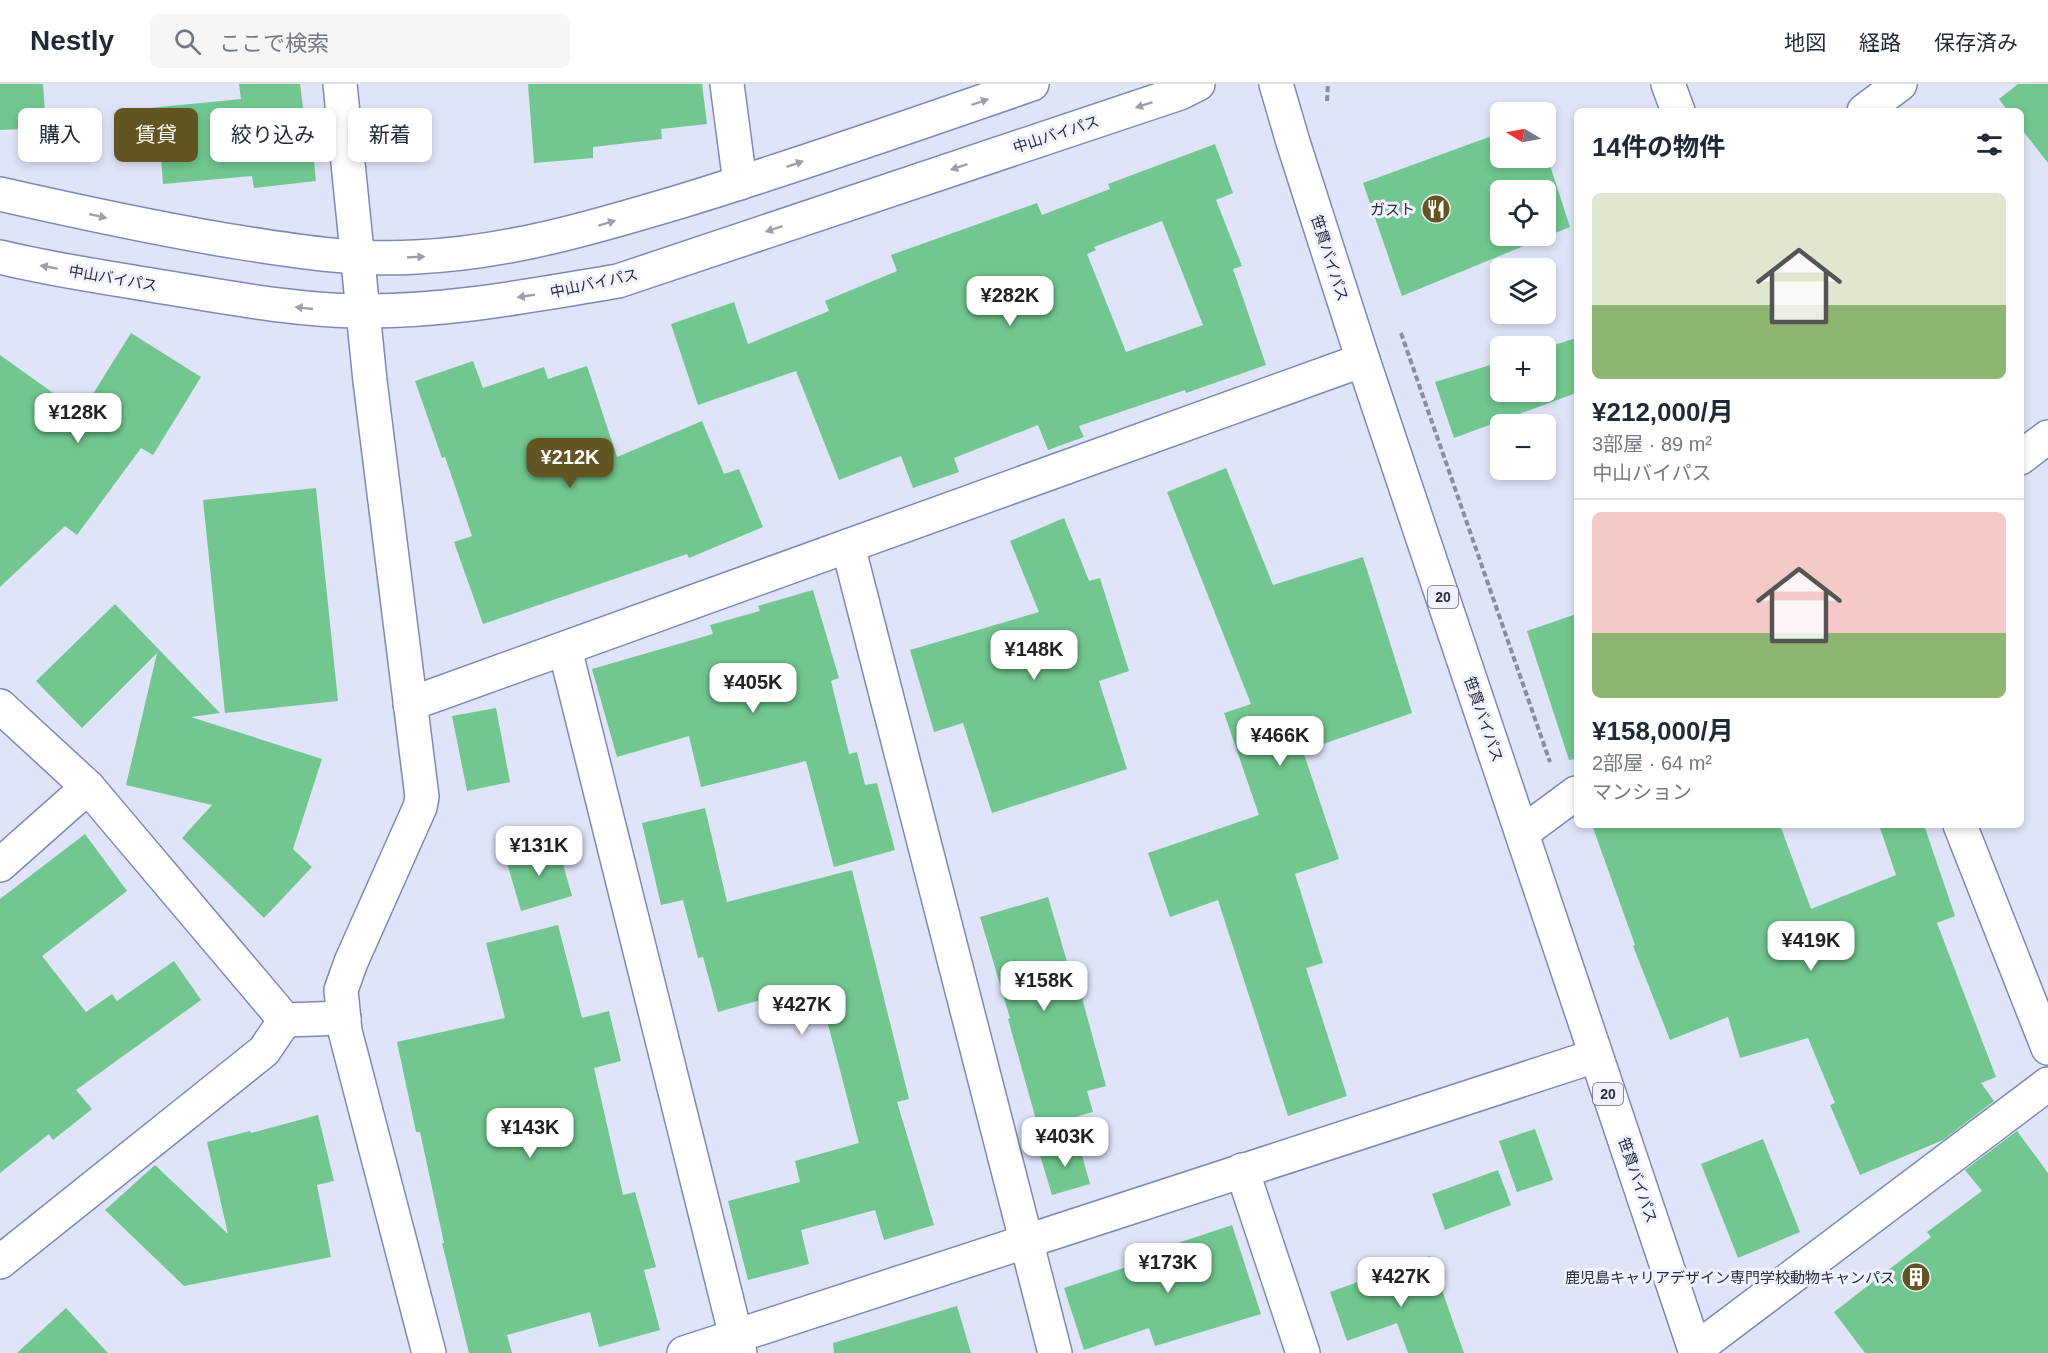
<!DOCTYPE html>
<html lang="ja">
<head>
<meta charset="utf-8">
<style>
	body { margin:0; font-family:Arial,"Noto Sans JP",sans-serif; background:#f6f6f7; color:#1f2937; height:100vh; display:flex; flex-direction:column; font-size:22px; white-space:nowrap }
	* { box-sizing:border-box; margin:0 }
	p { font-size:20px; color:#747a83 }
	.icon { flex:none; width:33px; height:33px; fill:none; stroke:currentColor; stroke-width:2; stroke-linecap:round; stroke-linejoin:round }
	.map { position:relative; flex:1; overflow:hidden }
	.drawer { position:absolute; left:1574px; top:24px; width:450px; height:720px; display:flex; flex-direction:column; background:#fff; border-radius:9px; box-shadow:0 3px 9px #0003 }
	.drawer>* { flex:none }
	.banner { position:absolute; left:18px; top:24px; width:570px; height:54px; display:flex; gap:12px }
	.needle { width:39px; rotate:280deg }
	.tools { position:absolute; left:1490px; top:18px; display:grid; gap:12px }
	.tools a { display:grid; place-items:center; width:66px; height:66px; border-radius:9px; background:#fff; box-shadow:0 3px 9px #0003; font-size:30px }
	.price { position:absolute; translate:-50% -51px; padding:0 14px; border-radius:12px; background:#fff; color:#222; font-size:20px; line-height:39px; filter:drop-shadow(0 2px 3px #0008) }
	.price::after { content:''; position:absolute; left:50%; top:36px; width:18px; height:14px; margin-left:-9px; background:inherit; clip-path:polygon(0 0,100% 0,50% 100%) }
	.price.on { background:#635522; color:#fff }
	ul { padding:0; list-style:none }
	li { display:grid; align-content:center; gap:12px; height:318px; padding:0 18px }
	li+li { border-top:2px solid #e0e1e3 }
	li span { display:grid; place-items:center; height:186px; border-radius:9px; color:#555 }
	li>.icon { margin-inline-start:auto }
	span .icon { width:108px; height:108px; fill:#fffc; stroke-width:1 }
	li b { font-size:26px }
	h2 { display:flex; justify-content:space-between; align-items:center; height:72px; padding:0 18px; font-size:26px }
	.tag { padding:0 21px; border-radius:9px; background:#fff; box-shadow:0 3px 9px #0003; font-size:21px; line-height:54px }
	.tag.on { background:#635522; color:#fff }
	header { display:flex; align-items:center; gap:36px; box-sizing:border-box; height:84px; padding:0 30px; background:#fff; border-bottom:2px solid #e0e1e3 }
	header strong { font-size:28px }
	nav { display:flex; gap:33px; margin-inline-start:auto; font-size:21px }
	.search { width:420px; height:54px; background:#f6f6f7; display:flex; align-items:center; gap:15px; box-sizing:border-box; padding:0 21px; border-radius:9px; color:#747a83; font-size:22px }
	.map>svg:first-child { display:block }
	.building { fill:#71c78f; fill-rule:evenodd }
	.lines { fill:none; stroke-linecap:round; stroke-linejoin:round }
	.minor-casing { stroke:#7d88b6; stroke-width:36 }
	.tertiary-casing { stroke:#7d88b6; stroke-width:36 }
	.primary-casing { stroke:#7d88b6; stroke-width:36 }
	.path { stroke:#898da2; stroke-width:4; stroke-dasharray:6 3; stroke-linecap:butt }
	.minor { stroke:#fff; stroke-width:33 }
	.tertiary { stroke:#fff; stroke-width:33 }
	.primary { stroke:#fff; stroke-width:33 }
	.oneway { fill:#9ea0a9 }
	.labels { text-anchor:middle; dominant-baseline:central; stroke-width:6; stroke-linejoin:round; paint-order:stroke }
	.shield { fill:#eff2fc; stroke:#646778; stroke-width:1.5 }
	.shield-label { font-size:14px; font-weight:bold; fill:#282c40 }
	.street-label { font-size:15px; fill:#282c40; stroke:#eff2fc }
	.poi-label { font-size:15px; fill:#282c40; stroke:#eff2fc; text-anchor:end }
</style>
</head>
<body>
<header>
<strong>Nestly</strong>
<div class="search"><svg class="icon" aria-label="search" viewBox="0 0 24 24"><circle cx="10" cy="10" r="6"/><path d="M15 15l6 6"/></svg>ここで検索</div>
<nav><a>地図</a><a>経路</a><a>保存済み</a></nav>
</header>
<div class="map">
<svg width="2048" height="1269" viewBox="0 0 2048 1269">
	<rect width="100%" height="100%" fill="#dfe4f9"/>
	<g class="building">
		<polygon points="0,0 43,0 46,44 0,46"/>
		<polygon points="239,0 300,0 305,38 310,38 316,97 254,104 252,92 163,100 161,75 135,77 130,26 241,15"/>
		<polygon points="528,0 702,0 707,40 661,45 662,55 593,63 593,74 534,79"/>
		<polygon points="2018,0 2048,0 2048,79 2020,43 2020,27 2008,27 1999,15"/>
		<path d="M 1500,49 L 1500,74 L 1545,74 L 1545,66 L 1570,143 L 1402,212 L 1363,99 ZM 1500,106 L 1545,106 L 1545,152 L 1500,152 Z"/>
		<path d="M 1215,60 L 1233,109 L 1216,116 L 1242,182 L 1233,185 L 1266,281 L 1186,309 L 1185,306 L 1079,342 L 1084,353 L 1048,366 L 1038,341 L 954,374 L 959,388 L 913,404 L 901,372 L 839,396 L 796,287 L 698,321 L 671,240 L 734,218 L 748,260 L 829,227 L 825,217 L 897,187 L 891,171 L 1037,119 L 1042,131 L 1110,105 L 1108,100 ZM 1162,137 L 1203,241 L 1126,268 L 1087,170 L 1096,166 L 1094,163 Z"/>
		<polygon points="131,249 201,293 153,371 141,364 77,451 65,442 0,503 0,271 81,329"/>
		<polygon points="1576,254 1576,309 1454,354 1435,298 1500,278 1500,308 1545,308 1545,264"/>
		<polygon points="473,277 483,304 544,283 548,295 587,282 617,373 702,337 724,390 739,385 763,443 689,474 687,470 483,540 454,458 472,452 445,373 442,374 415,297"/>
		<polygon points="1226,384 1273,501 1363,473 1412,629 1303,667 1339,775 1295,790 1323,879 1306,884 1347,1012 1288,1032 1218,816 1170,833 1148,769 1259,731 1224,629 1251,620 1167,408"/>
		<polygon points="316,404 338,617 225,629 203,416"/>
		<polygon points="1064,434 1089,497 1100,494 1129,587 1099,597 1127,685 992,729 963,639 934,648 910,566 1039,528 1010,457"/>
		<polygon points="813,506 839,594 831,597 849,670 857,668 865,701 877,699 895,766 834,783 806,677 701,703 689,652 617,673 592,585 713,550 710,541 760,527 758,522"/>
		<polygon points="115,520 220,629 191,633 322,675 293,765 312,783 264,834 182,754 212,721 126,701 157,569 82,644 36,597"/>
		<polygon points="1576,530 1576,675 1569,676 1527,547"/>
		<polygon points="496,624 510,698 467,707 452,632"/>
		<polygon points="705,724 727,818 852,786 909,1015 897,1018 934,1141 884,1156 875,1126 801,1146 809,1180 748,1196 728,1117 800,1098 795,1077 859,1059 818,902 807,905 806,903 718,928 703,873 698,874 683,816 661,821 642,739"/>
		<polygon points="1592,741 1780,741 1811,825 1896,791 1879,741 1924,741 1955,832 1937,839 1996,993 1981,999 1994,1017 1943,1056 1860,1091 1830,1021 1835,1019 1808,954 1740,974 1728,933 1670,956 1633,862 1635,861"/>
		<polygon points="85,750 127,807 42,872 86,928 112,910 117,917 174,877 201,916 76,1006 92,1025 53,1056 49,1050 0,1089 0,815"/>
		<polygon points="557,759 572,812 521,827 505,772"/>
		<polygon points="1048,813 1078,915 1082,914 1106,1002 1087,1007 1093,1028 1038,1043 1008,935 1010,934 980,833"/>
		<polygon points="558,841 582,934 609,927 621,977 594,984 623,1111 635,1108 656,1183 644,1186 660,1246 599,1263 590,1228 507,1251 512,1269 469,1269 442,1159 444,1159 420,1048 416,1048 397,958 505,934 486,859"/>
		<polygon points="318,1031 334,1097 317,1101 331,1173 184,1202 105,1126 155,1081 228,1150 207,1058 250,1047 251,1049"/>
		<polygon points="1535,1045 1553,1096 1517,1108 1499,1057"/>
		<polygon points="2017,1047 2048,1089 2048,1269 1865,1269 1834,1228 1931,1153 1927,1148 1982,1107 1965,1086"/>
		<polygon points="1763,1055 1800,1148 1738,1174 1701,1080"/>
		<polygon points="1078,1057 1090,1100 1052,1111 1039,1068"/>
		<polygon points="1498,1086 1511,1121 1445,1146 1432,1110"/>
		<polygon points="1232,1141 1261,1230 1155,1262 1149,1244 1084,1266 1064,1204 1177,1166 1175,1160"/>
		<polygon points="1430,1172 1464,1269 1408,1269 1397,1239 1347,1257 1330,1208"/>
		<polygon points="957,1222 971,1269 834,1269 833,1259"/>
		<polygon points="66,1224 108,1269 17,1269"/>
	</g>
	<g class="lines">
		<g class="minor-casing">
			<g id="minor">
				<polyline points="727,0 740,99"/>
				<polyline points="1668,0 1678,27"/>
				<polyline points="1864,27 1900,0"/>
				<polyline points="2020,374 2048,353"/>
				<polyline points="848,462 1055,1269"/>
				<polyline points="565,565 740,1269"/>
				<polyline points="410,620 1363,276"/>
				<polyline points="0,622 88,703 285,936 344,934"/>
				<polyline points="1960,741 2048,964"/>
				<polyline points="1522,749 1576,709"/>
				<polyline points="0,781 88,703"/>
				<polyline points="1242,1086 1303,1269"/>
				<polyline points="0,1178 264,967 285,936"/>
				<polyline points="1695,1266 2048,1000"/>
				<polyline points="684,1269 1595,972"/>
			</g>
		</g>
		<g class="tertiary-casing">
			<g id="tertiary">
				<polyline points="340,0 370,297 422,713 420,723 351,878 341,906 345,947 429,1269"/>
				<path d="M 0,110 C 75,127 150,143 225,156 C 288,166 352,177 416,173 C 508,169 595,143 682,117 C 800,81 916,40 1032,0"/>
				<path d="M 0,173 C 52,186 105,193 157,202 C 225,213 292,226 360,227 C 447,228 533,211 618,197 L 1180,9 L 1198,0"/>
			</g>
		</g>
		<g class="primary-casing">
			<polyline id="primary" points="1276,0 1293,58 1363,276 1696,1269"/>
		</g>
		<g class="path">
			<polyline points="1327,17 1328,0"/>
			<polyline points="1401,249 1550,678"/>
		</g>
		<use href="#minor" class="minor"/>
		<use href="#tertiary" class="tertiary"/>
		<use href="#primary" class="primary"/>
	</g>
	<defs><path id="oneway-solid" d="M-6-.8H1V-3.2L6.5 0L1 3.2V.8H-6Z" transform="scale(1.5)"/></defs>
	<g class="oneway">
		<use href="#oneway-solid" transform="translate(980 18) rotate(-19)"/>
		<use href="#oneway-solid" transform="translate(1144 21) rotate(162)"/>
		<use href="#oneway-solid" transform="translate(795 80) rotate(-19)"/>
		<use href="#oneway-solid" transform="translate(959 83) rotate(162)"/>
		<use href="#oneway-solid" transform="translate(98 132) rotate(13)"/>
		<use href="#oneway-solid" transform="translate(607 139) rotate(-17)"/>
		<use href="#oneway-solid" transform="translate(774 145) rotate(162)"/>
		<use href="#oneway-solid" transform="translate(416 173) rotate(-3)"/>
		<use href="#oneway-solid" transform="translate(49 183) rotate(-170)"/>
		<use href="#oneway-solid" transform="translate(526 212) rotate(171)"/>
		<use href="#oneway-solid" transform="translate(304 224) rotate(-174)"/>
	</g>
	<defs>
		<g id="restaurant-disc" transform="scale(1.5)"><circle r="9.5" fill="#635522" stroke="#eff2fc"/><path d="M-5-6h1v4h1v-4h1v4h1v-4h1v5L-1.5 .5V6h-2V.5L-5-1ZM5-6V6H3V1.5H1.5Q1.5-4 5-6Z" fill="#fff"/></g>
		<g id="building-disc" transform="scale(1.5)"><circle r="9.5" fill="#635522" stroke="#eff2fc"/><path d="M-4-6H4V6H1V3H-1V6H-4ZM-2.5-4.3h1.7v1.8h-1.7ZM.8-4.3h1.7v1.8H.8ZM-2.5-1h1.7V.8h-1.7ZM.8-1h1.7V.8H.8Z" fill="#fff"/></g>
	</defs>
	<g fill-rule="evenodd">
		<use href="#restaurant-disc" x="1436" y="125"/>
		<use href="#building-disc" x="1916" y="1193"/>
	</g>
	<g class="labels">
		<g class="shield">
			<rect x="1428" y="502" width="30" height="22" rx="4.5"/>
			<rect x="1593" y="999" width="30" height="22" rx="4.5"/>
		</g>
		<g class="shield-label">
			<text x="1443" y="513">20</text>
			<text x="1608" y="1010">20</text>
		</g>
		<g class="street-label">
			<text transform="translate(1056 50) rotate(-18)">中山バイパス</text>
			<text transform="translate(1330 174) rotate(72)">笹貫バイパス</text>
			<text transform="translate(113 194) rotate(10)">中山バイパス</text>
			<text transform="translate(594 199) rotate(-12)">中山バイパス</text>
			<text transform="translate(1484 635) rotate(71)">笹貫バイパス</text>
			<text transform="translate(1638 1096) rotate(71)">笹貫バイパス</text>
		</g>
		<g class="poi-label">
			<text x="1415" y="125">ガスト</text>
			<text x="1895" y="1193">鹿児島キャリアデザイン専門学校動物キャンパス</text>
		</g>
	</g>
</svg>
<div class="tools">
<a><svg class="needle" viewBox="-14 -14 28 28"><path d="M0-13l5 13h-10z" fill="#e53935"/><path d="M0 13l5-13h-10z" fill="#747a83"/></svg></a>
<a><svg class="icon" aria-label="locate" viewBox="0 0 24 24"><circle cx="12" cy="12" r="6"/><path d="M12 2v4M12 18v4M2 12h4M18 12h4"/></svg></a>
<a><svg class="icon" aria-label="layers" viewBox="0 0 24 24"><path d="M12 4l9 5-9 5-9-5zM3 14l9 5 9-5"/></svg></a>
<a>+</a>
<a>−</a>
</div>
<b class="price" style="left:1010px;top:243px">¥282K</b>
<b class="price" style="left:78px;top:360px">¥128K</b>
<b class="price on" style="left:570px;top:405px">¥212K</b>
<b class="price" style="left:1034px;top:597px">¥148K</b>
<b class="price" style="left:753px;top:630px">¥405K</b>
<b class="price" style="left:1280px;top:683px">¥466K</b>
<b class="price" style="left:539px;top:793px">¥131K</b>
<b class="price" style="left:1811px;top:888px">¥419K</b>
<b class="price" style="left:1044px;top:928px">¥158K</b>
<b class="price" style="left:802px;top:952px">¥427K</b>
<b class="price" style="left:530px;top:1075px">¥143K</b>
<b class="price" style="left:1065px;top:1084px">¥403K</b>
<b class="price" style="left:1168px;top:1210px">¥173K</b>
<b class="price" style="left:1401px;top:1224px">¥427K</b>
<div class="banner">
<a class="tag">購入</a>
<a class="tag on">賃貸</a>
<a class="tag">絞り込み</a>
<a class="tag">新着</a>
</div>
<section class="drawer">
<h2>14件の物件<svg class="icon" aria-label="filters" viewBox="0 0 24 24"><path d="M4 7h16M4 17h16"/><circle cx="9" cy="7" r="2"/><circle cx="15" cy="17" r="2"/></svg></h2>
<ul>
<li><span style="background:linear-gradient(#dfe7d0 60%,#8fb573 0)"><svg class="icon" aria-label="home" viewBox="0 0 24 24"><path d="M3 11l9-7 9 7M6 9v11h12V9"/></svg></span><div><b>¥212,000/月</b><p>3部屋 · 89 m²</p><p>中山バイパス</p></div></li>
<li><span style="background:linear-gradient(#f6c9c9 65%,#8fb573 0)"><svg class="icon" aria-label="home" viewBox="0 0 24 24"><path d="M3 11l9-7 9 7M6 9v11h12V9"/></svg></span><div><b>¥158,000/月</b><p>2部屋 · 64 m²</p><p>マンション</p></div></li>
</ul>
</section>
</div>
</body>
</html>
